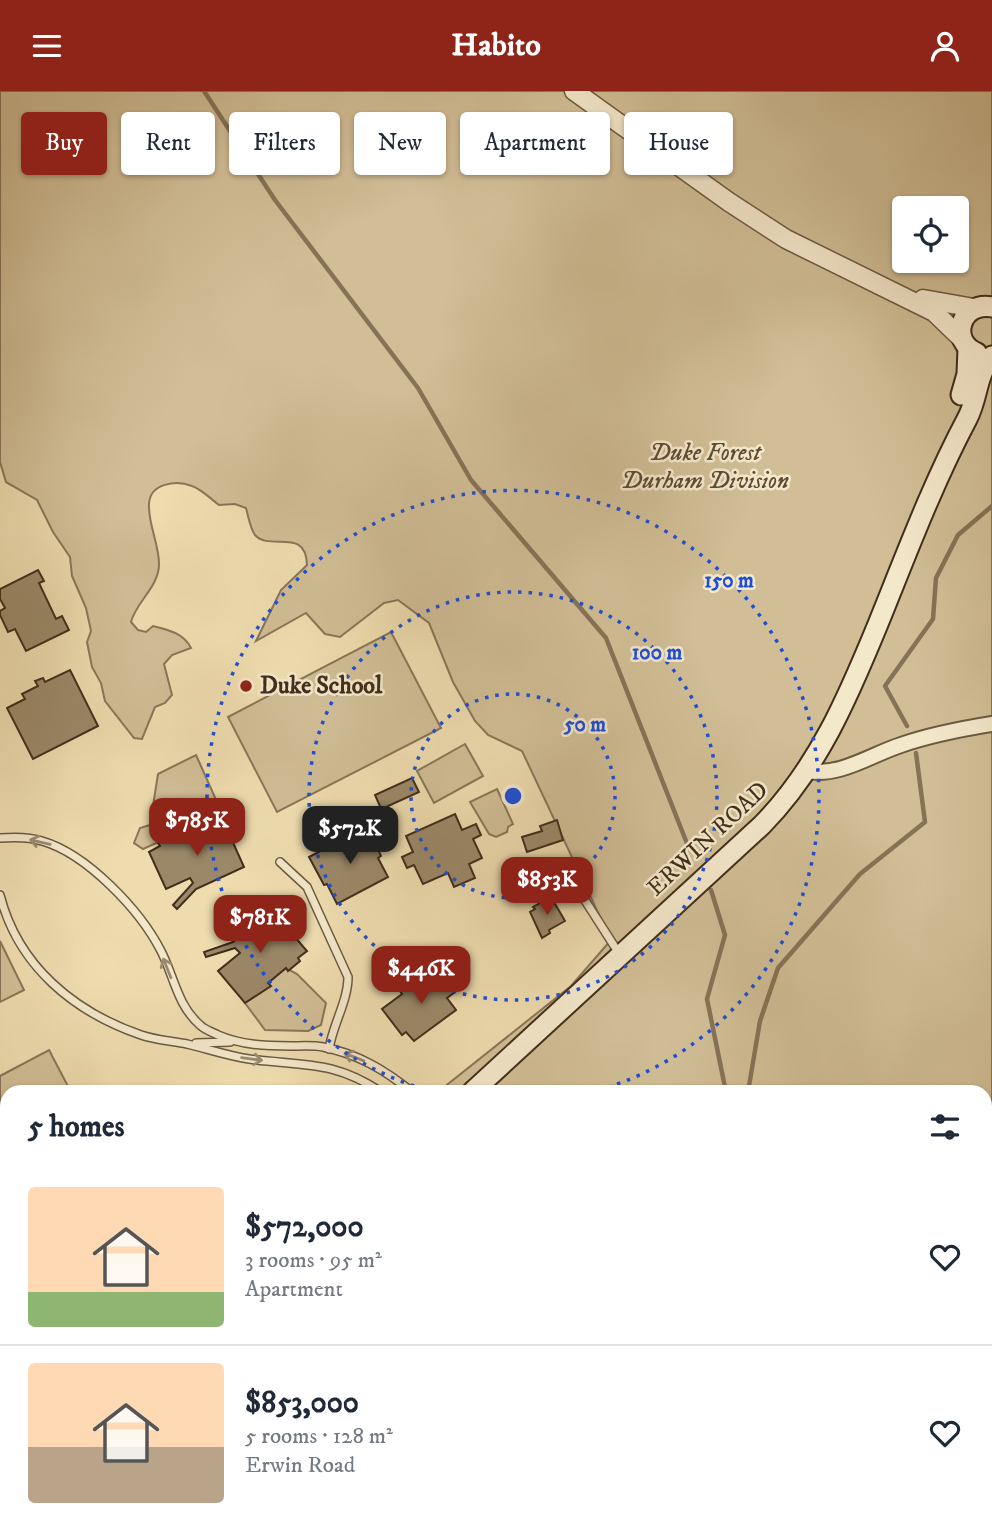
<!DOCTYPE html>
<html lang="en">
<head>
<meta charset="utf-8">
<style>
	body { margin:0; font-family:"IM FELL DW Pica",serif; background:#f6f6f7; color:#1f2937; height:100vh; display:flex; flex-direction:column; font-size:26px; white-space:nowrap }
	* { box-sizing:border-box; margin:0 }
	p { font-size:23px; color:#747a83 }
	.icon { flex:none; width:38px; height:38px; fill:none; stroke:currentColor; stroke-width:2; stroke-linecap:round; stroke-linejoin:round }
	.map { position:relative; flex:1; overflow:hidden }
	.side { position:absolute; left:0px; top:994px; width:992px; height:450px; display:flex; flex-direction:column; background:#fff; border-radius:21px 21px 0 0; box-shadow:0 2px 5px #0004 }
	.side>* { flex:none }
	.banner { position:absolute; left:21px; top:21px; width:950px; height:63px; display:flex; gap:14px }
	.tools { position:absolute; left:892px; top:105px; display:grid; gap:14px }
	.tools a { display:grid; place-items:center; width:77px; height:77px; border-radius:7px; background:#fff; box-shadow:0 2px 5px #0004; font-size:35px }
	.price { position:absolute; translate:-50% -60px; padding:0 16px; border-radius:14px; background:#8f2418; color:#fff; font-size:23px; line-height:46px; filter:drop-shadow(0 2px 4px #0008) }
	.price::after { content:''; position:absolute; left:50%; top:42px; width:21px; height:16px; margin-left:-10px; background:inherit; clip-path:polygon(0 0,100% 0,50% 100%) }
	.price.current { background:#222; color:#fff }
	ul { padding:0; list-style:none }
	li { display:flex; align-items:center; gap:21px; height:175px; padding:0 28px }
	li+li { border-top:2px solid #e0e1e3 }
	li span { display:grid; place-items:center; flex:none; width:196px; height:140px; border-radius:7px; color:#555 }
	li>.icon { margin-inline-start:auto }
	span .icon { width:84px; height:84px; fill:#fffc; stroke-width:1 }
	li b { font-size:30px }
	h2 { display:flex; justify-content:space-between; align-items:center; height:84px; padding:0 28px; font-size:30px }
	.chip { padding:0 24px; border-radius:7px; background:#fff; box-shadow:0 2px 5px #0004; font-size:24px; line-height:63px }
	.chip.current { background:#8f2418; color:#fff }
	header { display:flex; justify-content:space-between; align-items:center; height:91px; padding:0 28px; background:#8f2418; color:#fff; font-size:32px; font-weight:700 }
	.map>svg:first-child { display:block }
	.green { fill:#d1be96; stroke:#897658; stroke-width:2; fill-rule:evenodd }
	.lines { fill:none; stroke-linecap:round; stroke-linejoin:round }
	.stream { stroke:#857356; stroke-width:4.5 }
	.building { fill:#9b8868; stroke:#412e1b; stroke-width:2 }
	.service-casing { stroke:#6c5a40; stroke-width:10 }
	.minor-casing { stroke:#6c5a40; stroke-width:18 }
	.tertiary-casing { stroke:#6c5a40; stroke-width:21 }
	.secondary-casing { stroke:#412e1b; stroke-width:23 }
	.service { stroke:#f4e8cb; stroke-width:7 }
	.minor { stroke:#f4e8cb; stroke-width:14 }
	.tertiary { stroke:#f4e8cb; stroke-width:18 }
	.secondary { stroke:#f4e8cb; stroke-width:19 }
	.oneway { stroke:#9a8b73 }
	.ring { fill:none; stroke:#1d4ed8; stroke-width:3.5; stroke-dasharray:3.5 7 }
	.poi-dot { fill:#8f2418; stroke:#f4e8cb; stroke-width:2.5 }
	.labels { text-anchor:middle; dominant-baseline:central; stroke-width:5; stroke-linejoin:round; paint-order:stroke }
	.park-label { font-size:24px; font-style:italic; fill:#5e4b34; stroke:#f4e8cb }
	.poi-label { font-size:24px; font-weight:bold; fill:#412e1b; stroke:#f4e8cb; text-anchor:start }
	.street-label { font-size:24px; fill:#412e1b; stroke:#f4e8cb }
	.centre { fill:#1d4ed8; stroke:#f4e8cb; stroke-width:3.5 }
	.ring-label { font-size:21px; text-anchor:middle; font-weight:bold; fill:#1d4ed8; stroke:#f4e8cb; stroke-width:5; stroke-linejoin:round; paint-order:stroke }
</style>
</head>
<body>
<header><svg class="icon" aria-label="menu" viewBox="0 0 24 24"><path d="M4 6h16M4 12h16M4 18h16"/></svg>Habito<svg class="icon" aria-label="person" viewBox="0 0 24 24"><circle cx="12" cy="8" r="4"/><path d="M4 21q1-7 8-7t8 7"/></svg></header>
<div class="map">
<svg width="992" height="1443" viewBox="0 0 992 1443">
	<rect width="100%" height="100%" fill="#eedcaf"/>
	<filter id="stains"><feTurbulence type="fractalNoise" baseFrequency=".00286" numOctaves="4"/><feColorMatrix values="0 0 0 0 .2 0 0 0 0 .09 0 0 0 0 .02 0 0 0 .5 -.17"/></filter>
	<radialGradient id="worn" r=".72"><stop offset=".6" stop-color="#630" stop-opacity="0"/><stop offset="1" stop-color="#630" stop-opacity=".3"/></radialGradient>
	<g class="green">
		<path d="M 0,0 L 992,0 L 992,1443 L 0,1443 L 0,1227 L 7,1226 L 7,1437 L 985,1437 L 985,1001 L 438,1001 L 571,895 L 611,849 L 522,660 L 488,644 L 475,630 L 453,591 L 429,532 L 398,509 L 384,512 L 340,546 L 325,543 L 306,522 L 256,550 L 281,499 L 307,474 C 306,435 270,461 255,444 C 250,437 248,424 246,417 L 235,413 L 219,414 C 211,408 201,398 192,395 C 176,389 150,392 149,413 C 148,433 159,453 159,473 C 159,496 136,511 131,531 L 138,539 L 146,541 L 153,535 C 169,539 183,542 191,557 L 172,564 L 164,573 L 172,604 L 165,612 L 155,616 L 142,648 L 134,647 L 105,610 L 101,592 L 92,576 L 87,551 L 91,540 L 86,517 L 72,485 L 70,466 L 53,441 L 37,409 L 6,391 L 0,371 ZM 905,117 L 957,117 L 957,170 L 905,170 Z"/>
		<polygon points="391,541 441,637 277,721 228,626"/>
		<polygon points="465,653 483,685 434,712 417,680"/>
		<polygon points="196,664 222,722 143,758 134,752 140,737 150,734 158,683"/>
		<polygon points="497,698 513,733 508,736 507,741 496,746 489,743 470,711"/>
		<polygon points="0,850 24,899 0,911"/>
		<polygon points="286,877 297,883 326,912 321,934 308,940 265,939 245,912 270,895 268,892"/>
		<polygon points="49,959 71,1001 7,1001 7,1110 0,1097 0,985"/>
	</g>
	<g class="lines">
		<g class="stream">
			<polyline points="204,0 275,109 418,297 471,389 606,547 688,755"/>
			<polyline points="907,635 885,595 933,528 936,487 958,444 992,415"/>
			<polyline points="711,799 725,844 707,908 726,1001"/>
			<polyline points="748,1001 760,930 778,877 860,783 925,731 916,662"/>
			<polyline points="616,1443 618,1437"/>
		</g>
	</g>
	<g class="building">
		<polygon points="38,479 44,490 39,492 56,528 62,525 69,539 26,560 15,538 8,541 0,524 0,520 5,517 0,508 0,498"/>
		<polygon points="70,579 98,635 33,668 7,617 25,608 22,603 38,595 35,590 43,587 45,591"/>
		<polygon points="412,687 419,701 388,715 390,719 383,722 375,704"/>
		<polygon points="455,723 462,739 476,733 481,744 473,748 482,767 469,773 475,787 454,796 448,782 423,793 414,774 407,777 402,766 413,761 406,745"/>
		<polygon points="222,727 244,776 196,798 177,818 173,814 193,792 190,787 166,798 149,761 160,755 158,752 173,745 175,749 196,739 194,736 209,729 211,732"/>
		<polygon points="557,729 563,749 527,761 522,746 542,740 540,735"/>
		<polygon points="367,736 381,765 378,767 388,786 337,813 327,793 324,794 309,766"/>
		<polygon points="551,806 565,830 549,839 550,842 542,847 530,821 535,818 533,816"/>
		<polygon points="269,816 307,860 298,867 300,870 288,880 286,877 268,892 271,895 245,912 218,880 240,862 235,857 206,866 204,861 233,851 245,840 243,838"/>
		<polygon points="433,880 445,896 449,894 455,901 447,907 456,919 414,950 406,941 402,944 382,918 402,903 400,900"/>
	</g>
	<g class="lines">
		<g class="service-casing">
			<g id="service">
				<path d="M 0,747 C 13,746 30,746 42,750 C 87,763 140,819 161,860 C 174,885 177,914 200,934 C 205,939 212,941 218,944 C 241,954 266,955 291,955 C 301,955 313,954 323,956 C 358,963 385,979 412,1001"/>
				<path d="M 280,771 L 307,796 L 348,886 C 348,910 333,933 329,958"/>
				<polyline points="532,775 570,786 620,864"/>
				<path d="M 0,804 C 18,875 74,921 141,944 C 155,949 172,950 187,953 C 208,958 228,965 249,968 C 302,975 334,969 381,1001"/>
				<polyline points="196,952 230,951"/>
			</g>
		</g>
		<g class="minor-casing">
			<path id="minor" d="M 807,680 C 840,686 870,664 901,654 C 930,644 961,638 992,633"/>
		</g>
		<g class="tertiary-casing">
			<g id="tertiary">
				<polyline points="574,0 729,111 786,148 934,221 961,247"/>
				<polyline points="923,208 974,217"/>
			</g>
		</g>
		<g class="secondary-casing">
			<g id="secondary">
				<path d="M 977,262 C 948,250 961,210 992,216"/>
				<polyline points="961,304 967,283 968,257"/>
				<path d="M 472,1001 L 762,734 C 818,677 848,606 878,533 C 906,464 932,394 967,328 C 978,308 976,284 992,265"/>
				<polyline points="178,1443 182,1437"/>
			</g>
		</g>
		<use href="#service" class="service"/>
		<use href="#minor" class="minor"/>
		<use href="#tertiary" class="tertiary"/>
		<use href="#secondary" class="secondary"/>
	</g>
	<defs><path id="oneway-shaft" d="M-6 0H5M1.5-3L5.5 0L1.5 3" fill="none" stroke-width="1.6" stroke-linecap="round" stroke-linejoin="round" transform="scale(1.75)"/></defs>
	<g class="oneway">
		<use href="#oneway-shaft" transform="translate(40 751) rotate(-167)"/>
		<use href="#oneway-shaft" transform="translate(167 877) rotate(-112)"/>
		<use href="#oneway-shaft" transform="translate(354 966) rotate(-159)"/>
		<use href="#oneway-shaft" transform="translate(252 968) rotate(8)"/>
	</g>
	<g class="ring">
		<circle cx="513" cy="705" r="102"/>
		<circle cx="513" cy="705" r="204"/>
		<path d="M434 1001A306 306 0 1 1 592 1001"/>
	</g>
	<circle class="poi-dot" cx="246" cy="595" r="7"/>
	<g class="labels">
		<g class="park-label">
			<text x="705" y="362">Duke Forest<tspan x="705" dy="28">Durham Division</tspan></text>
		</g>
		<g class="poi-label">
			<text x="260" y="595">Duke School</text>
		</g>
		<g class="street-label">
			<text transform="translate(708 748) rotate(-43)">ERWIN ROAD</text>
		</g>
	</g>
	<circle cx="513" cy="705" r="10" class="centre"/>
	<g class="ring-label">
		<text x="729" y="496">150 m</text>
		<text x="657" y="568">100 m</text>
		<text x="585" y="640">50 m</text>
	</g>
	<rect width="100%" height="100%" filter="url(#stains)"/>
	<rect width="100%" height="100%" fill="url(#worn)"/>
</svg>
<div class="tools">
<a><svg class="icon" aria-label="locate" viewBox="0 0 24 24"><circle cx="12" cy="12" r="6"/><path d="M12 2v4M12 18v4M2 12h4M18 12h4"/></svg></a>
</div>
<b class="price" style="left:197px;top:767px">$785K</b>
<b class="price current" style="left:350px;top:775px">$572K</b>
<b class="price" style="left:547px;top:826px">$853K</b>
<b class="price" style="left:260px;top:864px">$781K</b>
<b class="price" style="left:421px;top:915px">$446K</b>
<div class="banner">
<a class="chip current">Buy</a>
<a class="chip">Rent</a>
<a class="chip">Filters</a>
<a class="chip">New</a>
<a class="chip">Apartment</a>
<a class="chip">House</a>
</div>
<section class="side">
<h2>5 homes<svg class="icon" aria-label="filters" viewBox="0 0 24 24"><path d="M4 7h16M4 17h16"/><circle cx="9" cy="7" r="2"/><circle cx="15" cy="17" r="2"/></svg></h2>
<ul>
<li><span style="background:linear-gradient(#ffd9b3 75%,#8fb573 0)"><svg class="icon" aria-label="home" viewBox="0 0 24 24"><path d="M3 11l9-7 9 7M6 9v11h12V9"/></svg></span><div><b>$572,000</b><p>3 rooms · 95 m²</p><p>Apartment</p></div><svg class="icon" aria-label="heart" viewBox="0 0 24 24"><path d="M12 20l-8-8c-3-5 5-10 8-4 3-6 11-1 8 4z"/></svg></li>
<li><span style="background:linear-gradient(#ffd9b3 60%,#b9a48a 0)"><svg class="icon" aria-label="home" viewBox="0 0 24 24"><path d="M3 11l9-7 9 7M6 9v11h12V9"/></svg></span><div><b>$853,000</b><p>5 rooms · 128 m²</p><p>Erwin Road</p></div><svg class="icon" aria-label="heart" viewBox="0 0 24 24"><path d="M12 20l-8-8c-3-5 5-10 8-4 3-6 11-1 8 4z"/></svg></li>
</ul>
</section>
</div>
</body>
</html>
